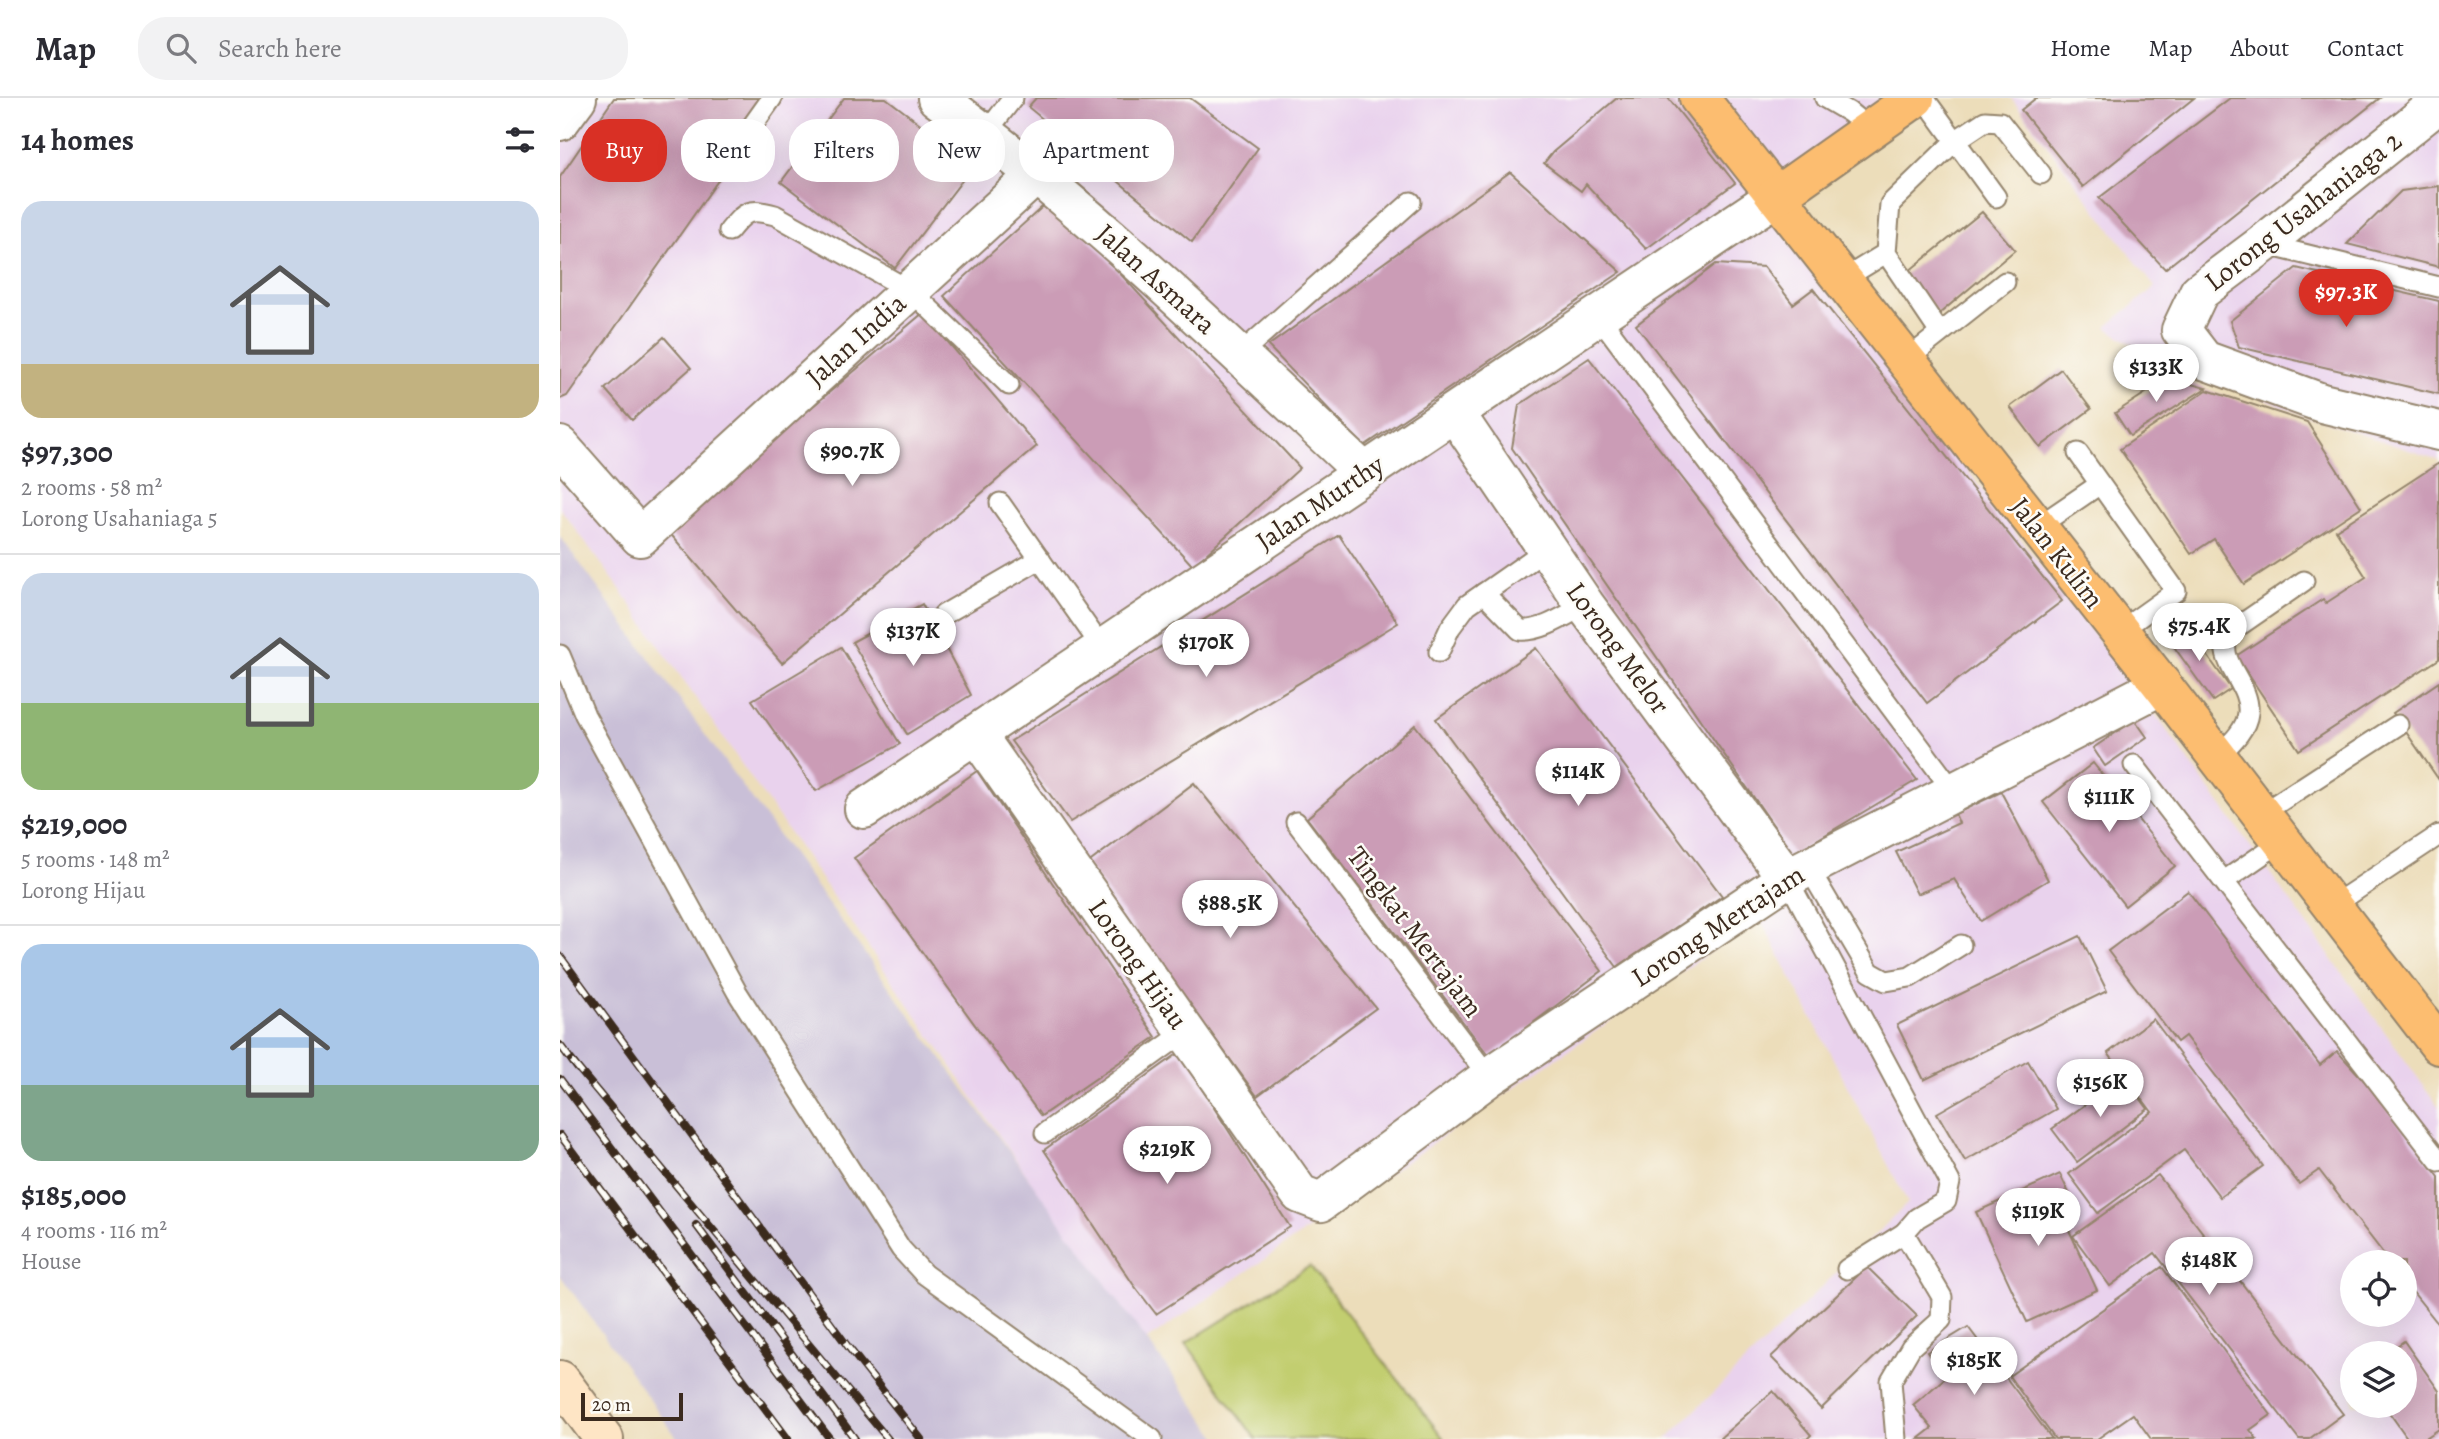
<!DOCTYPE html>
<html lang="en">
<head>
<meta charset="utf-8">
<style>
	body { margin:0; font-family:Alegreya,serif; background:#f2f2f3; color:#2b2b33; height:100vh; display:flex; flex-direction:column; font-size:26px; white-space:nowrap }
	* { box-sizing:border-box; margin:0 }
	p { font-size:23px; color:#7c7c81 }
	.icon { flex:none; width:38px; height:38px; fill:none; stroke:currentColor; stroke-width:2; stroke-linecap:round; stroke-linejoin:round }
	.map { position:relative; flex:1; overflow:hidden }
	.panel { display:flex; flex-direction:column; background:#fff; width:560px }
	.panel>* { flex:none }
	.guide { position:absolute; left:21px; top:21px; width:665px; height:63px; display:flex; gap:14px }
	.buttons { position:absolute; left:1780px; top:1152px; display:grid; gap:14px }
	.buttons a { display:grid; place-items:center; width:77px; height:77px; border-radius:50%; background:#fff; box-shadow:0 7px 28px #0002; font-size:35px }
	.scale { position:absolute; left:21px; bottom:18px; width:102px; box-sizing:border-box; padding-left:7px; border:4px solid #3b2a1e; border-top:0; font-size:19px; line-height:24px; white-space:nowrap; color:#3b2a1e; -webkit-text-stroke:5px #fdfcf7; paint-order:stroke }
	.price { position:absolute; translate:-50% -60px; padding:0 16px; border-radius:24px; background:#fff; color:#222; font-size:23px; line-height:46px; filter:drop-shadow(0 2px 4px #0008) }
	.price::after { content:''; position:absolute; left:50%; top:42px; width:21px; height:16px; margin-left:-10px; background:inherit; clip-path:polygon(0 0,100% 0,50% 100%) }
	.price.active { background:#d93025; color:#fff }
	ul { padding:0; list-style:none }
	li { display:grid; align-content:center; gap:14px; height:371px; padding:0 21px }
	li+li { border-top:2px solid #e1e1e2 }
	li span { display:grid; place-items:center; height:217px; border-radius:21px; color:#555 }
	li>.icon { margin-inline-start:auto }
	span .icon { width:126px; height:126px; fill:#fffc; stroke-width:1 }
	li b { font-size:30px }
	h2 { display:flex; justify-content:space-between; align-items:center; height:84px; padding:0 21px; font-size:30px }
	.tag { padding:0 24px; border-radius:28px; background:#fff; box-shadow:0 7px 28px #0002; font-size:24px; line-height:63px }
	.tag.active { background:#d93025; color:#fff }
	header { display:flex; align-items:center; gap:42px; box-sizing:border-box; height:98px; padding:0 35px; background:#fff; border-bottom:2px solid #e1e1e2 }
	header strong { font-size:33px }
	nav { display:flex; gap:38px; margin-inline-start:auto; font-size:24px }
	.search { width:490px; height:63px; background:#f2f2f3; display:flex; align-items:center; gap:18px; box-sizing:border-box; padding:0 24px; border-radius:28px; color:#7c7c81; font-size:26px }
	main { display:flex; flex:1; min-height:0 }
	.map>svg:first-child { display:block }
	.built { fill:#e9d2ed; fill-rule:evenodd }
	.railway { fill:#c9bfd7 }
	.green { fill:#c2ce70; stroke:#7e7c47; stroke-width:2 }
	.building { fill:#cb9cb6 }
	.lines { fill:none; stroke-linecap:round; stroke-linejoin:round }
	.lane-casing { stroke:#94846c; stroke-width:23 }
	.street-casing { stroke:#94846c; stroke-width:42 }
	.secondary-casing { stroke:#94846c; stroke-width:42 }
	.primary-casing { stroke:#94846c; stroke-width:42 }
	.lane { stroke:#fff; stroke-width:19 }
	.street { stroke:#fff; stroke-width:38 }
	.secondary { stroke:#fee5c5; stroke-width:38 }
	.primary { stroke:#fcbd6f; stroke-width:38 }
	.rail-casing { stroke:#3b2a1e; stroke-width:8 }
	.rail { stroke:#fdfcf7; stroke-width:5; stroke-dasharray:16; stroke-linecap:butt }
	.labels { text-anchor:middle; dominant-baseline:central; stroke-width:5; stroke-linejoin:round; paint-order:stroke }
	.street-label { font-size:28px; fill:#3b2a1e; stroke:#fdfcf7 }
</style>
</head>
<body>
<header>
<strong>Map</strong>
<div class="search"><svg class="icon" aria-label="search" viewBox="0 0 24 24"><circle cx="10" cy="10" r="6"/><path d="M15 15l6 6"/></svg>Search here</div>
<nav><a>Home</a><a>Map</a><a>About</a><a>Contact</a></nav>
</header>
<main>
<section class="panel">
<h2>14 homes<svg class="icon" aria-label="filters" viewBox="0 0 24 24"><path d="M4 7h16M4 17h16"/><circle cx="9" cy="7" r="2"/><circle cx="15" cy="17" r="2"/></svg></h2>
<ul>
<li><span style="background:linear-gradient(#c9d6e8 75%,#c2b280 0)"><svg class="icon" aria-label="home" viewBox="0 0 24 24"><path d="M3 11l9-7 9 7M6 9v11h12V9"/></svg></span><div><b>$97,300</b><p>2 rooms · 58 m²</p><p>Lorong Usahaniaga 5</p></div></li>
<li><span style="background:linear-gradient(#c9d6e8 60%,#8fb573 0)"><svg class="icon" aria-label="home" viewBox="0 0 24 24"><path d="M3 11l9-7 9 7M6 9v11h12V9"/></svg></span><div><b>$219,000</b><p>5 rooms · 148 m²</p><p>Lorong Hijau</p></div></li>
<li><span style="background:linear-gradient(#a9c7e8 65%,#7fa58c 0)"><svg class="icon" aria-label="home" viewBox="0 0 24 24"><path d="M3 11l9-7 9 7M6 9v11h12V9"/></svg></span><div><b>$185,000</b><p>4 rooms · 116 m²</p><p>House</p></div></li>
</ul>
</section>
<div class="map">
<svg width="1879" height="1341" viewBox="0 0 1879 1341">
	<rect width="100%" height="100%" fill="#fdfcf7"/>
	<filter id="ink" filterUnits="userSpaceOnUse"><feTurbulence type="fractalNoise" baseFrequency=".0143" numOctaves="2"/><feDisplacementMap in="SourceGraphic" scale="14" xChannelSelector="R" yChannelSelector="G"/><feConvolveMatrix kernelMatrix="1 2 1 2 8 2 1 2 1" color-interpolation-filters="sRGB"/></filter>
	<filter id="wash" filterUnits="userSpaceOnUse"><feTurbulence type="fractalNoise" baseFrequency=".00686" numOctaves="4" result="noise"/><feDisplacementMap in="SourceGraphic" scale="28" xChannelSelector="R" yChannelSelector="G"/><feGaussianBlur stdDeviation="1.57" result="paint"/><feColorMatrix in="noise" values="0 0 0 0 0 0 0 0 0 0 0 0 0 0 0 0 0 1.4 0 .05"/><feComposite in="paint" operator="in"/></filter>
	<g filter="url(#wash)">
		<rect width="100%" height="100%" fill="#ecddba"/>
		<g class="built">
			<path d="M 0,0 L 1339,0 L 1217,125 L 1592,612 L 1879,1009 L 1879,1341 L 1106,1341 L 1348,1105 L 1200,820 L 583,1245 L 58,488 L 0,410 ZM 1792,1164 L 1844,1164 L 1844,1216 L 1792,1216 ZM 1792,1255 L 1844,1255 L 1844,1307 L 1792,1307 Z"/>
			<polygon points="1451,0 1879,0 1879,362 1750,319 1587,256 1546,229 1595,189"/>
		</g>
		<polygon class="railway" points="0,438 659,1341 118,1341 0,1177"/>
		<polygon class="green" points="750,1168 884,1341 696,1341 626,1245"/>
		<g id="blocks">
			<g class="building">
				<polygon points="54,0 204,0 165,55 173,61 7,298 0,301 0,79"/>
				<polygon points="284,0 326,0 414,67 335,170 221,84"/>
				<polygon points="476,0 630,0 698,50 632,144 468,9"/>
				<polygon points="1057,0 1108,0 1175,85 1086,151 1026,86 1021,93 984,65 993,54"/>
				<polygon points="1476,0 1634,0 1523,89 1461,12"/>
				<polygon points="1670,0 1820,0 1605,171 1539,100"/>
				<polygon points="950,74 1061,174 804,348 708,248"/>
				<polygon points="1879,88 1879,169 1787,146 1841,93"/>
				<polygon points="491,101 740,370 633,468 384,198"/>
				<polygon points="1422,114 1455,152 1379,216 1344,177"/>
				<polygon points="1156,166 1204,169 1233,206 1253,191 1502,503 1367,605 1076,227"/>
				<polygon points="1736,170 1879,203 1879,296 1679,249 1670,223"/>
				<polygon points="363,215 477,348 222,565 107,432"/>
				<polygon points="104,239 131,270 72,322 45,291"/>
				<polygon points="1029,260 1357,682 1233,756 952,350 959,307"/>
				<polygon points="1501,271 1531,311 1480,349 1450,309"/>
				<polygon points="1609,280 1646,290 1570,338 1555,315"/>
				<polygon points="1647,292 1747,324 1801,409 1684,486 1654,441 1631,456 1560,351"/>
				<polygon points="1879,365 1879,561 1739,652 1676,558 1763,501 1766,505 1806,479 1776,432"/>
				<polygon points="779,437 838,525 510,724 451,643"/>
				<polygon points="362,506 411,597 347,636 292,544"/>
				<polygon points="1625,526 1671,591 1653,603 1607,539"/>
				<polygon points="281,549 340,646 256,693 192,602"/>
				<polygon points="976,550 1162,798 1057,869 876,621"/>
				<polygon points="1879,584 1879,682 1833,615"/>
				<polygon points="1575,622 1587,639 1545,668 1533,650"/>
				<polygon points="855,627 1042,873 929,958 747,720"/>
				<polygon points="1533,665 1615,768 1565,808 1483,704"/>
				<polygon points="417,673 596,939 481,1018 294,760"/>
				<polygon points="634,685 816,910 697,998 527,766"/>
				<polygon points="1441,694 1488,782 1421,823 1394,781 1357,796 1336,754 1399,725 1395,716"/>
				<polygon points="1628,793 1760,967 1777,953 1811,990 1879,1079 1879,1227 1844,1183 1844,1164 1830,1164 1759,1072 1739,1086 1625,938 1617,944 1548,853"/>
				<polygon points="1520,838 1547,893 1364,982 1337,927"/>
				<polygon points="1593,921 1703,1068 1660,1099 1624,1052 1538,1115 1509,1076 1592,1014 1548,955"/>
				<polygon points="619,955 730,1129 596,1216 573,1186 484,1052"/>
				<polygon points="1468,963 1496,1011 1405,1063 1377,1015"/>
				<polygon points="1564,978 1588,1011 1517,1064 1492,1031"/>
				<polygon points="1500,1076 1514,1106 1500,1113 1537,1192 1467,1224 1416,1114"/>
				<polygon points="1598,1077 1783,1316 1749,1341 1739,1341 1595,1155 1550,1188 1513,1138"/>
				<polygon points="1307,1169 1357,1218 1261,1311 1211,1259"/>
				<polygon points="1602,1169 1711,1317 1690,1332 1697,1341 1591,1341 1573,1316 1537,1341 1495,1341 1449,1278"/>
				<polygon points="1408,1229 1492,1341 1358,1341 1372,1330 1353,1307 1385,1280 1367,1254"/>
				<polygon points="1844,1243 1879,1293 1879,1331 1864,1341 1848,1341 1824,1307 1844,1307 1844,1255 1827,1255"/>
				<polygon points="1213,1293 1251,1337 1247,1341 1159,1341"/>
			</g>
		</g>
	</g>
	<g filter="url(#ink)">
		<use href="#blocks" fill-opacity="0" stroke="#94846c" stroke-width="2"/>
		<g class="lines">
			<g class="lane-casing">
				<g id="lane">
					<polyline points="1265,0 1289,14 1311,32"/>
					<polyline points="1364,0 1436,99"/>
					<polyline points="426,35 453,0"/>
					<polyline points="180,45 212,0"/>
					<path d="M 169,133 C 185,113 189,110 215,117 L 351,193 L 449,287"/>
					<polyline points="1703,146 1879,189"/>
					<polyline points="1282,182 1326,155"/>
					<polyline points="1038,217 1394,694"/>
					<polyline points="1380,235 1326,155 1330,106 1395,43 1425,23 1440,24 1481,76"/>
					<polyline points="679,257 851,104"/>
					<polyline points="1345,263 1445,184"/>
					<polyline points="1518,355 1616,493 1560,533"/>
					<polyline points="440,405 543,551"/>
					<polyline points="1477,429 1540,386"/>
					<path d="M 924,495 L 960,532 C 982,534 1006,517 1025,507"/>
					<polyline points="383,517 480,461"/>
					<polyline points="879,554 890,530 907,507 987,451"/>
					<polyline points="0,557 25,617 177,894 341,1151 364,1176 592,1341"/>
					<path d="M 1657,659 C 1669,647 1686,633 1688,615 C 1691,584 1653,563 1670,534 L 1744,483"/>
					<polyline points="1574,667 1879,1063"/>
					<polyline points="1701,716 1838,627"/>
					<polyline points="736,724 929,979"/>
					<polyline points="1248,769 1310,874 1326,883 1350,879 1401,847"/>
					<polyline points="1227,780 1390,1084 1386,1103 1357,1120 1344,1135 1382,1199 1381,1222 1351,1249 1331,1283 1336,1341"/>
					<polyline points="1664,783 1722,743"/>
					<polyline points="1772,808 1879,737"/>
					<polyline points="485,1035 625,934"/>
					<polyline points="1287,1171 1344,1135"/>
				</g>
			</g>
			<g class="street-casing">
				<g id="street">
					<path d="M 377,0 C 531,112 666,245 805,375"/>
					<polyline points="1879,5 1703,146 1639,194 1621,232 1644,262 1762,305 1879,333"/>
					<polyline points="0,23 17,0"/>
					<polyline points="895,315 1025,507 1227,780"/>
					<polyline points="0,348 80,439 477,76"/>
					<polyline points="416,636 740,1096 761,1104 929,979 1227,780 1602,587"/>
					<polyline points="304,711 1216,98"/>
				</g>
			</g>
			<g class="secondary-casing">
				<polyline id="secondary" points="0,1282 44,1341"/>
			</g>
			<g class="primary-casing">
				<g id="primary">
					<polyline points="1139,0 1602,587 1879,947"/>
					<polyline points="1216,98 1355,0"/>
				</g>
			</g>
			<use href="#lane" class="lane"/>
			<use href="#street" class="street"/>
			<use href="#secondary" class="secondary"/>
			<use href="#primary" class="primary"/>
			<g class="rail-casing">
				<g id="rail">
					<polyline points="0,858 289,1250 361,1341"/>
					<polyline points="0,947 18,971"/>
					<polyline points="12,963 328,1341"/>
					<polyline points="0,981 270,1341"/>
					<polyline points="0,1037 228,1341"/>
					<polyline points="136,1127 295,1341"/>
				</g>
			</g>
			<use href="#rail" class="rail"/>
		</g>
	</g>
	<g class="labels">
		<g class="street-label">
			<text transform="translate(1743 113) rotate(-38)">Lorong Usahaniaga 2</text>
			<text transform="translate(596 181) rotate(42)">Jalan Asmara</text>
			<text transform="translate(296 242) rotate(-42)">Jalan India</text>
			<text transform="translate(760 405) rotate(-34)">Jalan Murthy</text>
			<text transform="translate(1497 455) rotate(52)">Jalan Kulim</text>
			<text transform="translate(1058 550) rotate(54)">Lorong Melor</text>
			<text transform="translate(1158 828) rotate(-33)">Lorong Mertajam</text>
			<text transform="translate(855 834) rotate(53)">Tingkat Mertajam</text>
			<text transform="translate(578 866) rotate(55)">Lorong Hijau</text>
		</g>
	</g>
</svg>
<div class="buttons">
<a><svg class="icon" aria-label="locate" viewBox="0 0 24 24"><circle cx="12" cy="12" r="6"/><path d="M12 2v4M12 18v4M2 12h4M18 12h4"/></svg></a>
<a><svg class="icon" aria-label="layers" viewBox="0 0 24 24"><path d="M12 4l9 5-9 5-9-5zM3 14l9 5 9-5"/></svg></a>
</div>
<div class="scale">20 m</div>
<b class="price active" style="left:1786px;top:231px">$97.3K</b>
<b class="price" style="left:1596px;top:306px">$133K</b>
<b class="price" style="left:292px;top:390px">$90.7K</b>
<b class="price" style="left:1639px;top:565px">$75.4K</b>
<b class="price" style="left:353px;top:570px">$137K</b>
<b class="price" style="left:646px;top:581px">$170K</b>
<b class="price" style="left:1018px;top:710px">$114K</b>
<b class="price" style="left:1549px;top:736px">$111K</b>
<b class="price" style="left:670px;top:842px">$88.5K</b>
<b class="price" style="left:1540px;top:1021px">$156K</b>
<b class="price" style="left:607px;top:1088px">$219K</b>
<b class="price" style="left:1478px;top:1150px">$119K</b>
<b class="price" style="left:1649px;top:1199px">$148K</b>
<b class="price" style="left:1414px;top:1299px">$185K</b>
<div class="guide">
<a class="tag active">Buy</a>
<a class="tag">Rent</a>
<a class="tag">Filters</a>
<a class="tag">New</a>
<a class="tag">Apartment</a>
</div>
</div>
</main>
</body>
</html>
